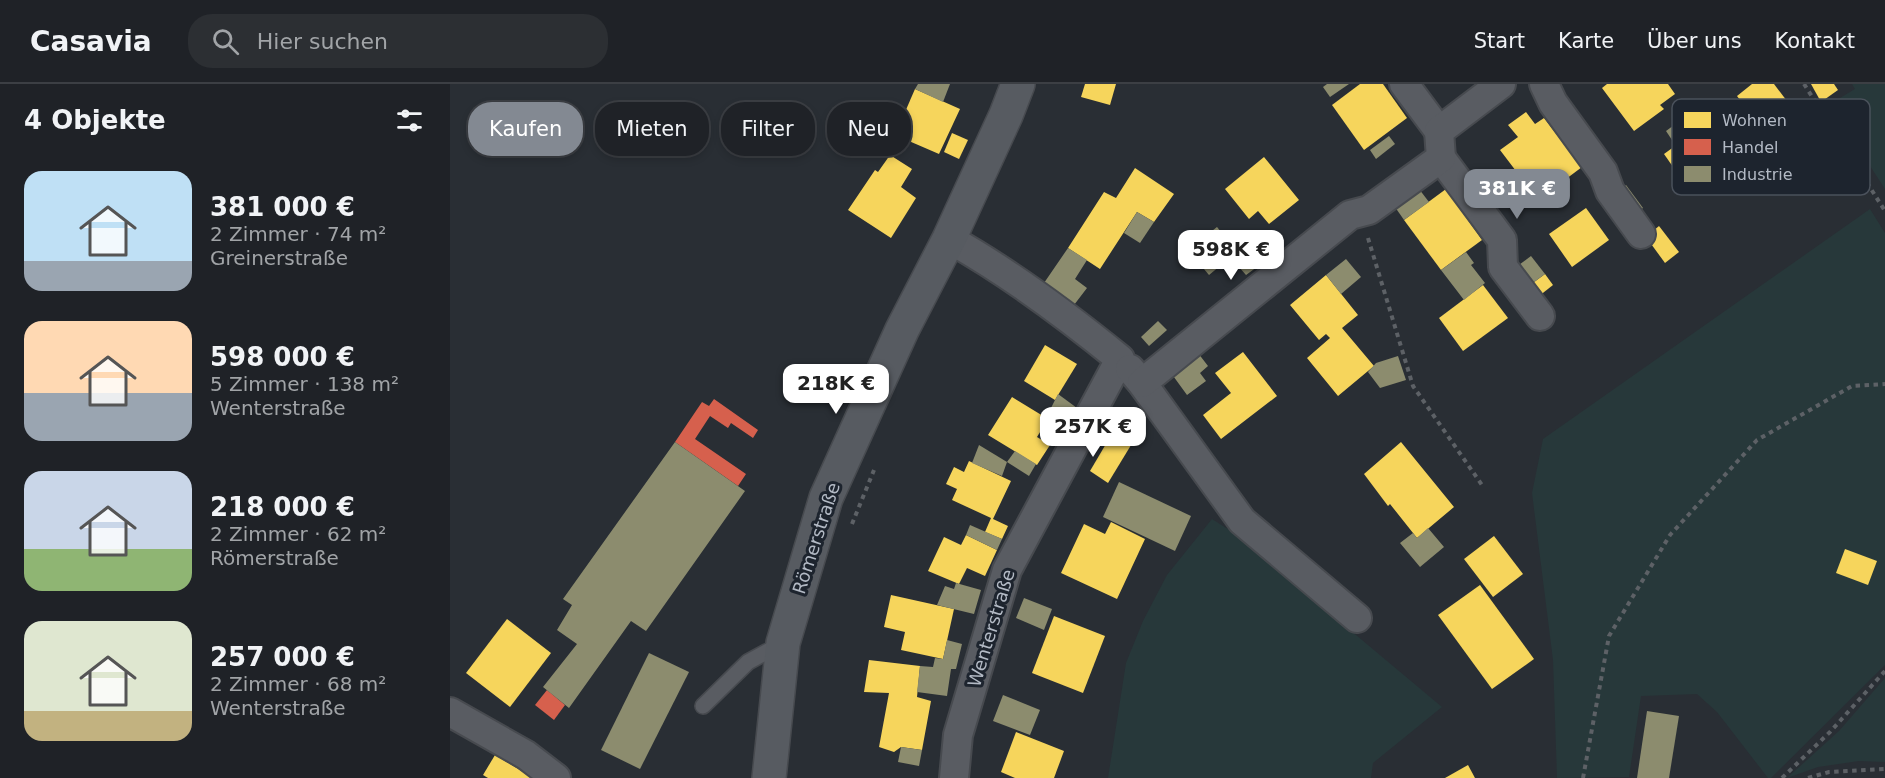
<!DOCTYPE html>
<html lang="de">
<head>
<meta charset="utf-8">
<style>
	body { margin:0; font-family:"DejaVu Sans",sans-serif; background:#2c2f33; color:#f1f3f6; height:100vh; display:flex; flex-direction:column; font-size:22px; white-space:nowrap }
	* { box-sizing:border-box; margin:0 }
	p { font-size:20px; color:#a1a4a7 }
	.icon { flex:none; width:33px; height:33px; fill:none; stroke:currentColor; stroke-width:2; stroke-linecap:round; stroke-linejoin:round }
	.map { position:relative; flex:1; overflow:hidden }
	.sheet { display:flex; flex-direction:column; background:#1f2227; width:450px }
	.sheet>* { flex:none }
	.top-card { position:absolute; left:18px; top:18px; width:570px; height:54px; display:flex; gap:12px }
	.price { position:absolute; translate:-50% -51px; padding:0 14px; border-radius:12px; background:#fff; color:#222; font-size:20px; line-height:39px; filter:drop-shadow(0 2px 3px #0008) }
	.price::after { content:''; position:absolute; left:50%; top:36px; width:18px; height:14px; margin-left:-9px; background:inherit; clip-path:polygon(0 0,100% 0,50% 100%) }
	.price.active { background:#838992; color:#fff }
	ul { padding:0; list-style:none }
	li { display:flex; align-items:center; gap:18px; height:150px; padding:0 24px }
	li span { display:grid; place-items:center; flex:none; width:168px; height:120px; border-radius:18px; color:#555 }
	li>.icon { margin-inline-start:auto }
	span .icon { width:72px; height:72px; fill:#fffc; stroke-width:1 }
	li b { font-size:26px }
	h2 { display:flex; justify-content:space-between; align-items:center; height:72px; padding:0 24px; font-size:26px }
	.tag { padding:0 21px; border-radius:24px; background:#1f2227; box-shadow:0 3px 9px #0003,0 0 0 2px #3c3f44; font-size:21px; line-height:54px }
	.tag.active { background:#838992; color:#fff }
	header { display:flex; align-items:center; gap:36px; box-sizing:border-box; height:84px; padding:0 30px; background:#1f2227; border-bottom:2px solid #3c3f44 }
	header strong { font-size:28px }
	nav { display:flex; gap:33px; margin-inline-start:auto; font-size:21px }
	.search { width:420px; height:54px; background:#2c2f33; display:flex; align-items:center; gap:15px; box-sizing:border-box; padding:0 21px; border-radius:24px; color:#a1a4a7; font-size:22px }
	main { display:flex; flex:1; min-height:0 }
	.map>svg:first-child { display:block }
	.green { fill:#27383a }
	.homes { fill:#f6d55c }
	.shops { fill:#d6604d }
	.industry { fill:#8c8c6e }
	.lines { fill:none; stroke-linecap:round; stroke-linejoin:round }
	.lane-casing { stroke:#474a4f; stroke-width:18 }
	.street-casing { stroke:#474a4f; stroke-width:32 }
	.secondary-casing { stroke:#474a4f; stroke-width:36 }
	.path { stroke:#5d6166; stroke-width:4; stroke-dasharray:4.5 4.5; stroke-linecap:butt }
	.lane { stroke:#595c62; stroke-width:15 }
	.street { stroke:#595c62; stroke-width:28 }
	.secondary { stroke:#575b61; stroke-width:33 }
	.labels { text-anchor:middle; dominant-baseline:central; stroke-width:6; stroke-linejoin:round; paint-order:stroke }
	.street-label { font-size:18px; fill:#b3bac5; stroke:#1d242e }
	.key { fill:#1d242e; stroke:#4a515b; stroke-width:1.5 }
	.key-label { font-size:16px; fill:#b3bac5 }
</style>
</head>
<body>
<header>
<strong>Casavia</strong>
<div class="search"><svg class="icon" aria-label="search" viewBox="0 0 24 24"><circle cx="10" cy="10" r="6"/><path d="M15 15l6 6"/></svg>Hier suchen</div>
<nav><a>Start</a><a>Karte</a><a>Über uns</a><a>Kontakt</a></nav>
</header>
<main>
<section class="sheet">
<h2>4 Objekte<svg class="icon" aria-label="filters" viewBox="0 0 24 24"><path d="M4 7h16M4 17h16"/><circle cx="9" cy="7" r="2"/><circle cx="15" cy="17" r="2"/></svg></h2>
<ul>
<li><span style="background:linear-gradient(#bfe0f5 75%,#9aa5b1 0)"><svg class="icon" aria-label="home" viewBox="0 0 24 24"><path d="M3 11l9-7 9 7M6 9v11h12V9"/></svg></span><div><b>381 000 €</b><p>2 Zimmer · 74 m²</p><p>Greinerstraße</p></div></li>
<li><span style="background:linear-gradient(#ffd9b3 60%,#9aa5b1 0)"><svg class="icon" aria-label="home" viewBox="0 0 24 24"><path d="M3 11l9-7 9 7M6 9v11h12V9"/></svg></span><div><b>598 000 €</b><p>5 Zimmer · 138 m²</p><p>Wenterstraße</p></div></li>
<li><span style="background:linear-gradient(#c9d6e8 65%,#8fb573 0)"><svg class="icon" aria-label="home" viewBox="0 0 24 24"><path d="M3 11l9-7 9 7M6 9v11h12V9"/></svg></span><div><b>218 000 €</b><p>2 Zimmer · 62 m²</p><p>Römerstraße</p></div></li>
<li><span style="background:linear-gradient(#dfe7d0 75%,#c2b280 0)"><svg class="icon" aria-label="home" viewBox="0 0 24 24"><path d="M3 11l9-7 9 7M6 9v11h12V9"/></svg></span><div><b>257 000 €</b><p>2 Zimmer · 68 m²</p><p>Wenterstraße</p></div></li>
</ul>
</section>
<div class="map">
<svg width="1435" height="694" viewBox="0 0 1435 694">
	<rect width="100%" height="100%" fill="#292e34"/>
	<g class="green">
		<polygon points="1402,0 1435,0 1435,105 1380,20 1405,5"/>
		<polygon points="1420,125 1435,149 1435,581 1321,694 1318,694 1267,628 1247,610 1191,612 1179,693 1107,694 1103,576 1082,409 1093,355"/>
		<polygon points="762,435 784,449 992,623 923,679 921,694 658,694 676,579 693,537 717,491"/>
		<polygon points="1435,594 1435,678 1409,677 1368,683 1337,694 1389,647"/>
	</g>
	<g class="homes">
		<polygon points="635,0 666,0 660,21 631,13"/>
		<polygon points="910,0 933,0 957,34 914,66 882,21"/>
		<polygon points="1157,0 1218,0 1225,10 1210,21 1214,25 1184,47 1152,4"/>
		<polygon points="1302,0 1324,0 1340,21 1311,44 1287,12"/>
		<polygon points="1361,0 1384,0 1388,6 1371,18"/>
		<polygon points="465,5 510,25 489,70 445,51"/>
		<polygon points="1076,28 1085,40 1094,34 1132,83 1088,116 1050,66 1068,53 1058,41"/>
		<polygon points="1247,46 1270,78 1237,103 1214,70"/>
		<polygon points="502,49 518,56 509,75 494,68"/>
		<polygon points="440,71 462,85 451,103 466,114 441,154 398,126 425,86 428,88"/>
		<polygon points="814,73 849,116 819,140 808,127 799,135 775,105"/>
		<polygon points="685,84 724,110 704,138 687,128 650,185 618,164 654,108 666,114"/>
		<polygon points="996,105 1032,156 991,186 954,136"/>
		<polygon points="1136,124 1159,156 1122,183 1099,150"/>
		<polygon points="1209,142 1229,168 1215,179 1196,153"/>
		<polygon points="1095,190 1103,201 1084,216 1076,204"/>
		<polygon points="876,191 908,231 892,244 924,282 888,312 857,274 880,254 876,250 869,256 840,221"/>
		<polygon points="1033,201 1058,234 1013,267 989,234"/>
		<polygon points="595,261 627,280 605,316 574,297"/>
		<polygon points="793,268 827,312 771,355 753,331 781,309 765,289"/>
		<polygon points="562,313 598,335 587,353 600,361 587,381 538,351"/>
		<polygon points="673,331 692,343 658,399 640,387"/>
		<polygon points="951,358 1004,423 967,454 940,420 938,422 914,390"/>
		<polygon points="519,377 561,397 543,435 558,442 552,455 535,448 541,434 502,416 507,405 496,400 504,383 514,388"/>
		<polygon points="661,438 695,455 667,515 611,489 634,440 655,450"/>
		<polygon points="516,451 547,466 535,492 517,484 509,500 478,487 494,453 511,461"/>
		<polygon points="1044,452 1073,490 1043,513 1014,475"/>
		<polygon points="1395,465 1427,477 1418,501 1386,489"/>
		<polygon points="1030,501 1084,575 1042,605 988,531"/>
		<polygon points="441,511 504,525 493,575 451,566 455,548 434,543"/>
		<polygon points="604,532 655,552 633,609 582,589"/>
		<polygon points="57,535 101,569 60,623 16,589"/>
		<polygon points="419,576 470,582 467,613 481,617 472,666 451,663 444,668 429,663 439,609 414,608"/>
		<polygon points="566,648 614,667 604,694 565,694 551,688"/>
		<polygon points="45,671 83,694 38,694 33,691"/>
		<polygon points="1018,681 1025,694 995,694"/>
	</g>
	<g class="shops">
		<polygon points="264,315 308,346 303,354 281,339 278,344 260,332 245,355 296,390 288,402 225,358 252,318 259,322"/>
		<polygon points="97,606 115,621 104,636 85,621"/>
	</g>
	<g class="industry">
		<polygon points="468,0 500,0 493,18 465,5"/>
		<polygon points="877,0 899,0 880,13 873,3"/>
		<polygon points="1235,33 1245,48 1226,62 1216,47"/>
		<polygon points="939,52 945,60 926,75 920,66"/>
		<polygon points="1109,101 1116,110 1098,124 1091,115"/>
		<polygon points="1176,101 1193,124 1182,132 1165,109"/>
		<polygon points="969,105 979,118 954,136 945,123"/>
		<polygon points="687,128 704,138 690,159 674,149"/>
		<polygon points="767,143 787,168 759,191 738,166"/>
		<polygon points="819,146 833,164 796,191 789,183 794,180 789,174 802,164 800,161"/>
		<polygon points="618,164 637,176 625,195 637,204 624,221 594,199"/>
		<polygon points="1016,168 1024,179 1021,181 1035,199 1014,216 991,186"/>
		<polygon points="1081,172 1095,190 1076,204 1062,186"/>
		<polygon points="896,175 911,193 891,210 876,191"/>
		<polygon points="708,237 717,246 699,262 691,253"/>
		<polygon points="748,269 758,282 750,289 756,297 737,311 721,289"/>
		<polygon points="948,272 956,296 930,304 918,288 926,279"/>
		<polygon points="608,310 627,324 618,338 601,324"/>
		<polygon points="225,358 295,407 196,547 181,537 119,624 93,603 127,560 107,546 122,521 113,515"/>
		<polygon points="529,361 557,378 552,392 522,379"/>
		<polygon points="565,367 586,380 579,392 557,378"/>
		<polygon points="669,398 741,432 725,467 653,433"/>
		<polygon points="520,441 552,455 547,466 516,451"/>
		<polygon points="978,444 994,463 970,483 950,459 963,449 967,454"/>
		<polygon points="506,499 531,506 524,530 487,521 495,502 504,505"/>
		<polygon points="574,514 602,525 594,546 566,534"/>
		<polygon points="497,556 512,560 506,585 501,585 497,612 467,608 470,582 483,583 485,574 493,575"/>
		<polygon points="199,569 239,588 190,685 151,666"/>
		<polygon points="553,611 590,626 580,651 543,637"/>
		<polygon points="1197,627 1229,632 1219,694 1187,694"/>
		<polygon points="451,663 472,666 469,682 448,678"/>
	</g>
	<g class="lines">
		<g class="lane-casing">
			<polyline id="lane" points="253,622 298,578 333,559"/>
		</g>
		<g class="street-casing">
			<g id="street">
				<polyline points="954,0 989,47"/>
				<polyline points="1094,0 1103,19 1153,88 1160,107 1191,150"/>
				<polyline points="991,74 1052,156 1053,183 1090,232"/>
				<path d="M 499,155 C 560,189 616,231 670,275 L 557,486 L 508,651 L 504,694"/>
				<polyline points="680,285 692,299 792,437 907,534"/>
				<polyline points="692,299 900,131 919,126 991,74 989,47 1051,0"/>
				<polyline points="0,628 76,671 106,694"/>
			</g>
		</g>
		<g class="secondary-casing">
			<polyline id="secondary" points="319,694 333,559 376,414 452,246 499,155 556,31 568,0"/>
		</g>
		<g class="path">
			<polyline points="1354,0 1435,127"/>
			<polyline points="918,154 963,302 1032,401"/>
			<polyline points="402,440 424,386"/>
			<polyline points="1133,694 1159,552 1220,451 1307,356 1402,302 1435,300"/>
			<polyline points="1332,694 1380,648 1435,587"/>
			<polyline points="1358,694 1379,688 1435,685"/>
		</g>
		<use href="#lane" class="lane"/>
		<use href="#street" class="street"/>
		<use href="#secondary" class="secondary"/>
	</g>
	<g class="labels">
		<g class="street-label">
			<text transform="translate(366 454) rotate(-72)">Römerstraße</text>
			<text transform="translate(541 544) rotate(-73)">Wenterstraße</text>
		</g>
	</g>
	<rect x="1222" y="15" width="198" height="96" rx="9" class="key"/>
	<rect x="1234" y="28" width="27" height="16" fill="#f6d55c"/>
	<rect x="1234" y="55" width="27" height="16" fill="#d6604d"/>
	<rect x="1234" y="82" width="27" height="16" fill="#8c8c6e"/>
	<g class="key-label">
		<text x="1272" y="42">Wohnen</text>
		<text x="1272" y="69">Handel</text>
		<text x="1272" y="96">Industrie</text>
	</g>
</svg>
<b class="price active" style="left:1067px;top:136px">381K €</b>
<b class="price" style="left:781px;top:197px">598K €</b>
<b class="price" style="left:386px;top:331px">218K €</b>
<b class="price" style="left:643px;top:374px">257K €</b>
<div class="top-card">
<a class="tag active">Kaufen</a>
<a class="tag">Mieten</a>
<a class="tag">Filter</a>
<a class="tag">Neu</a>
</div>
</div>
</main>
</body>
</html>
